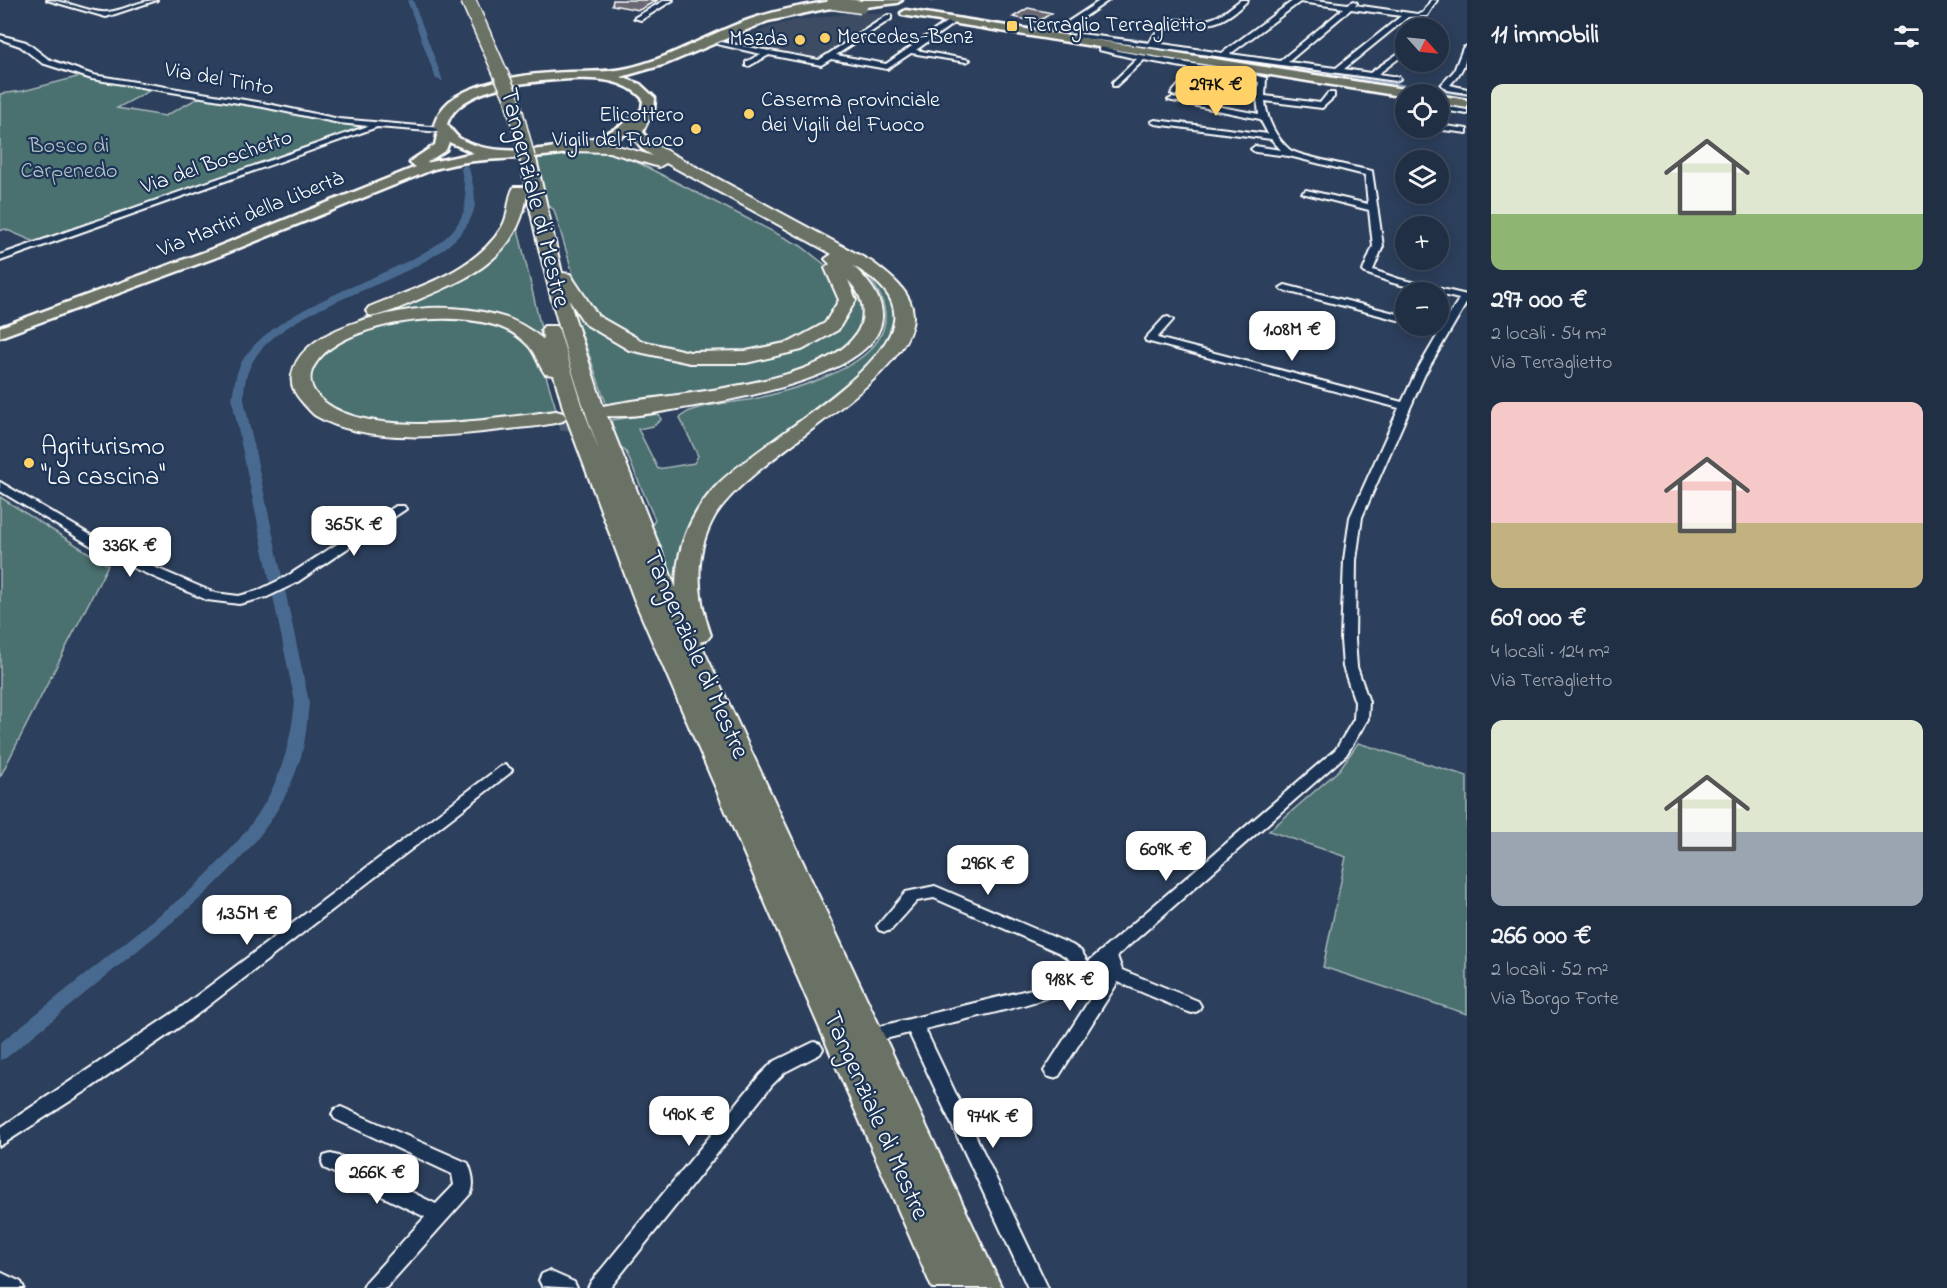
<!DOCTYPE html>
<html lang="it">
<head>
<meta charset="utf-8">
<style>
	body { margin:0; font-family:"Indie Flower",sans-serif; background:#29374c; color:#f1f3f6; height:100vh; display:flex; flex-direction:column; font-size:22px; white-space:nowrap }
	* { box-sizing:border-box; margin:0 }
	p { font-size:20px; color:#a2a9b3 }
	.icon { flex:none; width:33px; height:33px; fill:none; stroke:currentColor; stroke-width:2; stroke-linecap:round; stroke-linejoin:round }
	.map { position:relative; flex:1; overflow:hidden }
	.side { display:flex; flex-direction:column; background:#212f45; width:480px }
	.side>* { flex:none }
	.needle { width:39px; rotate:117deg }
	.controls { position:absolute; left:1395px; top:18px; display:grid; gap:12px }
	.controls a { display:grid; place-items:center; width:54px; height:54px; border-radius:50%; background:#212f45; box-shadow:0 3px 15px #0003,0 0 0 2px #3e4a5e; font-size:30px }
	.price { position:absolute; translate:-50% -51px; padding:0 14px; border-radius:12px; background:#fff; color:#222; font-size:20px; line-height:39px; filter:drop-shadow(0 2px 3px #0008) }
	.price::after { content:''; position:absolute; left:50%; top:36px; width:18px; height:14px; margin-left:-9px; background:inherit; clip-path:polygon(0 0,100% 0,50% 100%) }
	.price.active { background:#ffd166; color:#111 }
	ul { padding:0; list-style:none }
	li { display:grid; align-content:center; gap:12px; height:318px; padding:0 24px }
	li span { display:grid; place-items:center; height:186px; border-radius:12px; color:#555 }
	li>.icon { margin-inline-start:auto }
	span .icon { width:108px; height:108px; fill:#fffc; stroke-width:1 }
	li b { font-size:26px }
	h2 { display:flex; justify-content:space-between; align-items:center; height:72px; padding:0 24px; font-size:26px }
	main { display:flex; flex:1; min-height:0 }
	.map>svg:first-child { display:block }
	.built { fill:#3e4b63 }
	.green { fill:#4c6f70; stroke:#a6b7b8; stroke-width:1.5 }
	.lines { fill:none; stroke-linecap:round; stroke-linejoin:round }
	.stream { stroke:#92a6bc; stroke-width:2 }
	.canal { fill:#4a6b90; fill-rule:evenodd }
	.building { fill:#696872; stroke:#fff; stroke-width:1.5 }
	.motorway-tunnel { stroke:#4c5c74; stroke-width:18; stroke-dasharray:18 9; stroke-linecap:butt }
	.minor-casing { stroke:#fff; stroke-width:4 }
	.primary-casing { stroke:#fff; stroke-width:5 }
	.motorway-casing { stroke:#fff; stroke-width:4 }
	.minor { fill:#1d3557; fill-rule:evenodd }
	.primary { fill:#6b7165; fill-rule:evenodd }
	.motorway { fill:#6b7165; fill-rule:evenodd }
	.primary-bridge-casing { stroke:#fff; stroke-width:15; stroke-linecap:butt }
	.motorway-bridge-casing { stroke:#fff; stroke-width:17; stroke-linecap:butt }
	.primary-bridge { stroke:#6b7165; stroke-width:12 }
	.motorway-bridge { stroke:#6b7165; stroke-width:14 }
	.poi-dot { fill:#ffd166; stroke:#1d3557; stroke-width:2 }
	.labels { text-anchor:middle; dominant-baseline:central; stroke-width:4.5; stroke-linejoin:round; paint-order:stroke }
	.far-poi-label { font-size:22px; fill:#fff; stroke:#1d3557; text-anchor:start }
	.far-street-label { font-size:22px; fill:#fff; stroke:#1d3557 }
	.far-park-label { font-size:22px; fill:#b7c5c6; stroke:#1d3557 }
	.street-label { font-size:26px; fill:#fff; stroke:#1d3557 }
	.poi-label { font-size:26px; fill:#fff; stroke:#1d3557; text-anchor:start }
</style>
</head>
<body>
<main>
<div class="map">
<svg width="1467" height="1288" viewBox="0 0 1467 1288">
	<rect width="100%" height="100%" fill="#2c3f5c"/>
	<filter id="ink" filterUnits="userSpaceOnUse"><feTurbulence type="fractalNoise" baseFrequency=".0167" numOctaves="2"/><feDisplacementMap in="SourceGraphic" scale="12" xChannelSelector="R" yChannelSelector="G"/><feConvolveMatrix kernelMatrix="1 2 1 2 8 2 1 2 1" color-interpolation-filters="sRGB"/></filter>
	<g filter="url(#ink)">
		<polygon class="built" points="859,12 889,14 817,61 730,44 770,27 796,20"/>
		<g class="green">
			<polygon points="81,76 151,90 117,108 165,116 200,97 372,126 37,243 5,229 0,231 0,94 23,91"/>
			<polygon points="572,151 606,151 623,155 801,246 828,267 844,289 827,330 754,355 657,351 597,322 577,287 554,210 546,203 534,155"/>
			<path d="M 513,229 L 518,229 L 543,337 C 534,340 527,332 519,328 C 504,320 488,317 471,314 C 423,307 332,317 302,360 C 297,367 293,377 294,386 C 297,402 314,414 328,420 C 373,441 428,433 476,429 C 428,437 337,443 302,403 C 294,395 291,385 294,374 C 309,322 449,291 493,254 C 501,247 507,238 513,229 Z"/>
			<path d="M 875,278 L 892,297 L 898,320 L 876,362 L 726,485 L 679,583 L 671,582 L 649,530 L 655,520 L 626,452 L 617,443 L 611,420 L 656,414 L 660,416 L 661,420 L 653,426 L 638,429 L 658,469 L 694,463 L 698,456 L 680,418 C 689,404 737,403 754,399 C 808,386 927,355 870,279 Z"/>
			<polygon points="850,285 853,285 861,295 866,320 842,352 788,377 608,409 580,329 577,329 571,314 577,313 593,327 674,359 807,346 829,335 843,323 851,306"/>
			<polygon points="464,318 506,328 538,350 558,415 423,428 335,416 304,381 306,371 330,343 399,320"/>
			<polygon points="0,497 108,565 0,777"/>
			<polygon points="1358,743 1467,776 1467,1014 1323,967 1346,857 1269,831 1339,770"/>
		</g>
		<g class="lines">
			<g class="stream">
				<polyline points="931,1 936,0"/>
				<polyline points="984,22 1147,41 1145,46 1467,95"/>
			</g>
			<g class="canal">
				<polygon points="407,0 413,0 443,81 436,79"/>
				<path d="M 465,165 L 469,168 C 472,182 478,199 473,213 C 447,284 285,295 251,365 C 245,376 244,388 244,400 L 309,702 C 307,722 306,741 300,760 C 273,844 202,898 137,951 C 93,987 50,1022 6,1058 L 0,1060 L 0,1043 L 193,888 C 254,829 286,788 295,702 L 232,400 C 234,387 235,376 240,365 C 265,315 365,284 414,258 C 433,248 455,235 463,213 C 469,199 463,182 461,168 Z"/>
			</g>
		</g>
		<g class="building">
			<polygon points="613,0 658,0 639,10 612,5"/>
			<polygon points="1028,8 1052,13 1037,22 1013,17"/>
		</g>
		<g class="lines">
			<polyline class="motorway-tunnel" points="559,422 611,416"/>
			<g class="minor-casing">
				<g id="minor">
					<path d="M 47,0 C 66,0 92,14 107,12 C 124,11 139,0 157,0 L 106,17 Z"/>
					<polygon points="665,0 673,0 641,20 634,18"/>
					<polygon points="1101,0 1109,0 1070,27 1063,25"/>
					<path d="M 1241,0 L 1248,0 C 1239,9 1226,20 1213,23 C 1184,29 1174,13 1156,43 L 1222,53 L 1294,0 L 1315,0 L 1348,4 L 1354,1 L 1357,3 L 1355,5 L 1417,14 L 1423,13 L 1431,0 L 1437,0 L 1427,16 L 1408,17 L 1344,69 L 1370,73 L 1406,48 L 1406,53 L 1378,74 L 1399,77 L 1400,79 L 1396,81 L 1151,47 L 1081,38 L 1066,40 L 1062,38 L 1081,34 L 1149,43 C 1173,3 1182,29 1213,18 C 1223,15 1232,6 1241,0 ZM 1300,2 L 1344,8 L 1280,61 L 1230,54 ZM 1351,9 L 1401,16 L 1336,68 L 1288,62 Z"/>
					<polygon points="888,15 891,15 891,19 836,55 886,64 951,19 955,21 954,23 916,50 970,60 966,62 911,53 887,69 831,59 821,65 769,55 749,66 746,66 746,62 761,54 717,44 721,42 819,60"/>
					<polygon points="0,35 26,42 48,59 93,75 263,103 339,119 442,128 446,130 442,132 377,127 0,261 0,255 368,126 339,123 263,107 92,79 42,63 20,46 0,39"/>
					<path d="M 1100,42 L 1106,42 L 1106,47 L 1118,51 L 1239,72 L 1266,78 L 1265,96 L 1320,103 L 1328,93 L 1334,93 L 1334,97 L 1322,108 L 1265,101 C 1267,120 1275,137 1290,150 C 1299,156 1358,168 1372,171 L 1383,246 L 1373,270 L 1399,279 L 1467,295 L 1467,302 L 1425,374 L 1362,517 L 1356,560 L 1355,640 L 1357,667 L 1369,702 L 1368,719 L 1346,755 L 1117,956 L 1122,970 L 1198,1001 L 1201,1006 L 1198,1011 L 1192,1013 L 1186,1011 L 1118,982 L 1059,1076 L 1053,1078 L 1047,1076 L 1044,1071 L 1106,974 L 1104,967 C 1063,1003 978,1015 925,1029 L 1048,1288 L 1028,1288 L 909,1033 L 885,1039 L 879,1037 L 876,1032 L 879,1027 L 885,1025 L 1044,986 L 1076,971 L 1069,959 L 1060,953 L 934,898 L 917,901 L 891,930 L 885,932 L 879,930 L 877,926 L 906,892 L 935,886 L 1072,945 L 1081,951 L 1088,962 L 1336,749 L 1354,719 L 1355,702 L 1343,667 L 1341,640 L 1344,560 L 1350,517 L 1399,408 L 1146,341 L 1145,339 L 1164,318 L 1168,317 L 1173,320 L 1157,338 L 1402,402 L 1415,374 L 1440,331 L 1426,326 L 1443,326 L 1459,299 L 1393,283 L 1365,273 L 1363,271 L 1373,246 L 1369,210 L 1302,193 L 1306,190 L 1368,204 L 1365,175 L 1289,156 L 1255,152 L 1251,149 L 1255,146 L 1281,150 L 1271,139 L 1155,124 L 1151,122 L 1155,120 L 1268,134 L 1260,119 L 1168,100 L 1172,98 L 1259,114 L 1257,98 L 1259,82 L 1240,78 L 1229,97 L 1226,97 L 1222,95 L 1233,77 L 1200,71 L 1175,96 L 1171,94 L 1193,69 L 1144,60 L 1116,86 L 1113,86 L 1113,82 L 1137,59 L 1099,50 Z"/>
					<path d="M 1467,46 C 1467,63 1462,72 1450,85 L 1467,89 L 1467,93 L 1447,90 L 1441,85 L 1454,71 L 1463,48 Z"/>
					<polygon points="1438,105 1467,110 1467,114 1438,109"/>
					<polygon points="1438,125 1467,129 1467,133 1435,129 1438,128"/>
					<polygon points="1285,285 1406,316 1406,322 1282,290 1280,288"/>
					<polygon points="0,482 123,554 215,593 239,596 257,591 286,577 396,506 404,506 406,509 296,583 267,597 239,604 207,600 115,560 0,491"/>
					<polygon points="505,765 512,770 510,773 191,1019 86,1091 0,1146 0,1128 179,1009 500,767"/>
					<polygon points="814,1042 820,1044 823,1049 820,1054 785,1072 772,1085 610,1288 588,1288 591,1282 760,1075 773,1062"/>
					<path d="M 341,1107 L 468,1163 C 472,1172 475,1184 471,1193 L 386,1288 L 363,1288 L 366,1282 L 425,1217 L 324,1168 L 322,1162 L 324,1156 L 331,1154 L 338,1156 L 436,1204 L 454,1185 L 452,1174 L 335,1119 L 332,1114 L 335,1109 Z"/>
					<polygon points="549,1271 574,1282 577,1288 542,1286 539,1280 542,1274"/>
					<polygon points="0,1272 21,1282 24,1288 0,1288"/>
				</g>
			</g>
			<g class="primary-casing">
				<g id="primary">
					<path d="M 840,0 L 902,0 L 897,3 L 858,8 L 853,5 L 825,9 L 768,21 L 666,64 L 621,77 L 640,84 L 655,98 L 654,110 C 614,161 533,155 475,161 C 461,162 447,166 434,169 L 217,257 L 0,337 L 0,327 L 207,251 L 416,167 L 410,163 L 412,160 L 435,145 L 438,131 L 434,125 C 441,105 452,97 471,89 C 502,77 537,73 570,72 C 591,71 607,73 628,68 C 664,60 696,41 730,27 C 765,12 802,5 840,0 ZM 571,79 C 596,78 625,79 643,99 L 642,109 C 630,120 619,128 604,134 C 569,149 492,160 459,138 C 455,135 451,129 447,124 C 460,85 535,81 571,79 ZM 449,142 L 474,153 L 426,163 L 446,150 Z"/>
					<polygon points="906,10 1410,90 1416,94 1406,94 1406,97 902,15 901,13"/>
					<polygon points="1438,95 1467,100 1467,108 1438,103"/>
				</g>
			</g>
			<g class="motorway-casing">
				<path id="motorway" d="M 643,113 L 650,117 L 643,132 L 652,143 L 872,262 C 889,275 912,291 913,315 C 915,379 750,457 715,516 C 693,554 697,596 711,635 L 707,640 L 700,642 L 1002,1288 L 932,1288 L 634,599 L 564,411 L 554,375 L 545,374 C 533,356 537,350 516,335 C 473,305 346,318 316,363 C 308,374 309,386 318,396 C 362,443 496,418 556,411 L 563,413 L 566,417 L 563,421 C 545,426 527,427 509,429 C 452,436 368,446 316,416 C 311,413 307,407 303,403 C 296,395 290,387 292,375 C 300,328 389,311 428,308 C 450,307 474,309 496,315 C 514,319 529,328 544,340 L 541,330 L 544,326 L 556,326 L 559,330 L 584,411 L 600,453 C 569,368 545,282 527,194 C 519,254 473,277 422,298 C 407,305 391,312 375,316 L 369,315 L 366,311 L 369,307 C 415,288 475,272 502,227 C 510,214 507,198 514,187 L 526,187 L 520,159 L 528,154 L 536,159 L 562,273 L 570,274 L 598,316 L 642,341 L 690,352 L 746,351 L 790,342 L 825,323 L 839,300 L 825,268 L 830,264 L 825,259 L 832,254 L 666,163 L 659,167 L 609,152 L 573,151 L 566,147 C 579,132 636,151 653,156 L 642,149 L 629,132 L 638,114 ZM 853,266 C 873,277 898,295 894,321 C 885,376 759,443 718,484 C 690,513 676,548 676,588 L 607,416 C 633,418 663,411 689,407 C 749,397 958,362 853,266 ZM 848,280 C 859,292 865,303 862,320 C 848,388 658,393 603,406 L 569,300 L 585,324 L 629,350 L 690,363 L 746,363 L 802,350 L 838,330 L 856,300 Z"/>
			</g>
			<use href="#minor" class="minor"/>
			<use href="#primary" class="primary"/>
			<use href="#motorway" class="motorway"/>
			<g class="primary-bridge-casing">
				<polyline id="primary-bridge" points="833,3 861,7"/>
			</g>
			<g class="motorway-bridge-casing">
				<polyline id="motorway-bridge" points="468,0 512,99 528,159"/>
			</g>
			<use href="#primary-bridge" class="primary-bridge"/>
			<use href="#motorway-bridge" class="motorway-bridge"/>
		</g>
	</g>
	<g class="poi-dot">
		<rect x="1006" y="20" width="12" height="12" rx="3"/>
		<circle cx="825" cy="38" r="6"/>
		<circle cx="800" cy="40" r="6"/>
		<circle cx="749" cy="114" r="6"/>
		<circle cx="696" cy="129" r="6"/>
		<circle cx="29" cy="463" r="6"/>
	</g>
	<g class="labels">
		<g class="far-poi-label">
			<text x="1024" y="26">Terraglio Terraglietto</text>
			<text x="837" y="38">Mercedes-Benz</text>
			<text x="788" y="40" text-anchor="end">Mazda</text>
			<text x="761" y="101">Caserma provinciale<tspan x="761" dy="25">dei Vigili del Fuoco</tspan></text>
			<text x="684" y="116" text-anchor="end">Elicottero<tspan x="684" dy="25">Vigili del Fuoco</tspan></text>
		</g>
		<g class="far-street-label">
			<text transform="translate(219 80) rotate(10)">Via del Tinto</text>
			<text transform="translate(217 163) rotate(-19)">Via del Boschetto</text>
			<text transform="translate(251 215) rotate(-22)">Via Martiri della Libertà</text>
		</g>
		<g class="far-park-label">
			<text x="69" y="147">Bosco di<tspan x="69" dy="25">Carpenedo</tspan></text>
		</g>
		<g class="street-label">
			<text transform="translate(534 198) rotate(76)">Tangenziale di Mestre</text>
			<text transform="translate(695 655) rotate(66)">Tangenziale di Mestre</text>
			<text transform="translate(875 1116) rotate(66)">Tangenziale di Mestre</text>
		</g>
		<g class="poi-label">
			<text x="41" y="448">Agriturismo<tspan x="41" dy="30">"La cascina"</tspan></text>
		</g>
	</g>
</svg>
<div class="controls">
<a><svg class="needle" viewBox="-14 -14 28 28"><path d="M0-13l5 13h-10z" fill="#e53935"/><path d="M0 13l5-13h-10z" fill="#a2a9b3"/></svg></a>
<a><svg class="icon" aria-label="locate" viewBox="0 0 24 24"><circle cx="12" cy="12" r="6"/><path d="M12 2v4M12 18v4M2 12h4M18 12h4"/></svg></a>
<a><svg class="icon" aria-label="layers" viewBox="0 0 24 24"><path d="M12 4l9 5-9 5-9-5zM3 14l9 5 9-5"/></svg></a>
<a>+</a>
<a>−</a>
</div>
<b class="price active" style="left:1216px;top:117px">297K €</b>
<b class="price" style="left:1292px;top:362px">1.08M €</b>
<b class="price" style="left:354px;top:557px">365K €</b>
<b class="price" style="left:130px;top:578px">336K €</b>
<b class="price" style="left:1166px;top:882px">609K €</b>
<b class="price" style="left:988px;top:896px">296K €</b>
<b class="price" style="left:247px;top:946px">1.35M €</b>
<b class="price" style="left:1070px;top:1012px">918K €</b>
<b class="price" style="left:689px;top:1147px">490K €</b>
<b class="price" style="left:993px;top:1149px">974K €</b>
<b class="price" style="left:377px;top:1205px">266K €</b>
</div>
<section class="side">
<h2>11 immobili<svg class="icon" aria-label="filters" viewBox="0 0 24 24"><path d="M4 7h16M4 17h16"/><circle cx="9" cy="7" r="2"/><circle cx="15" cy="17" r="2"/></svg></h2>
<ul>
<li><span style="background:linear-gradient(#dfe7d0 70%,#8fb573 0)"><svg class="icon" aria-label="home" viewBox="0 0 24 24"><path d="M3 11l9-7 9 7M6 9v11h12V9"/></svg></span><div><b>297 000 €</b><p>2 locali · 54 m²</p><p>Via Terraglietto</p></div></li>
<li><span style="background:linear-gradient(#f6c9c9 65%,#c2b280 0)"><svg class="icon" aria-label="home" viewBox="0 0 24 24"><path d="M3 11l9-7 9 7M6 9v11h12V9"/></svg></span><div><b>609 000 €</b><p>4 locali · 124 m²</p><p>Via Terraglietto</p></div></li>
<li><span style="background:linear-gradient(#dfe7d0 60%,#9aa5b1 0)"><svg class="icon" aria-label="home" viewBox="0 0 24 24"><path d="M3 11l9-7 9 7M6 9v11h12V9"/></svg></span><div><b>266 000 €</b><p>2 locali · 52 m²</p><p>Via Borgo Forte</p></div></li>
</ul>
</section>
</main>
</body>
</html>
